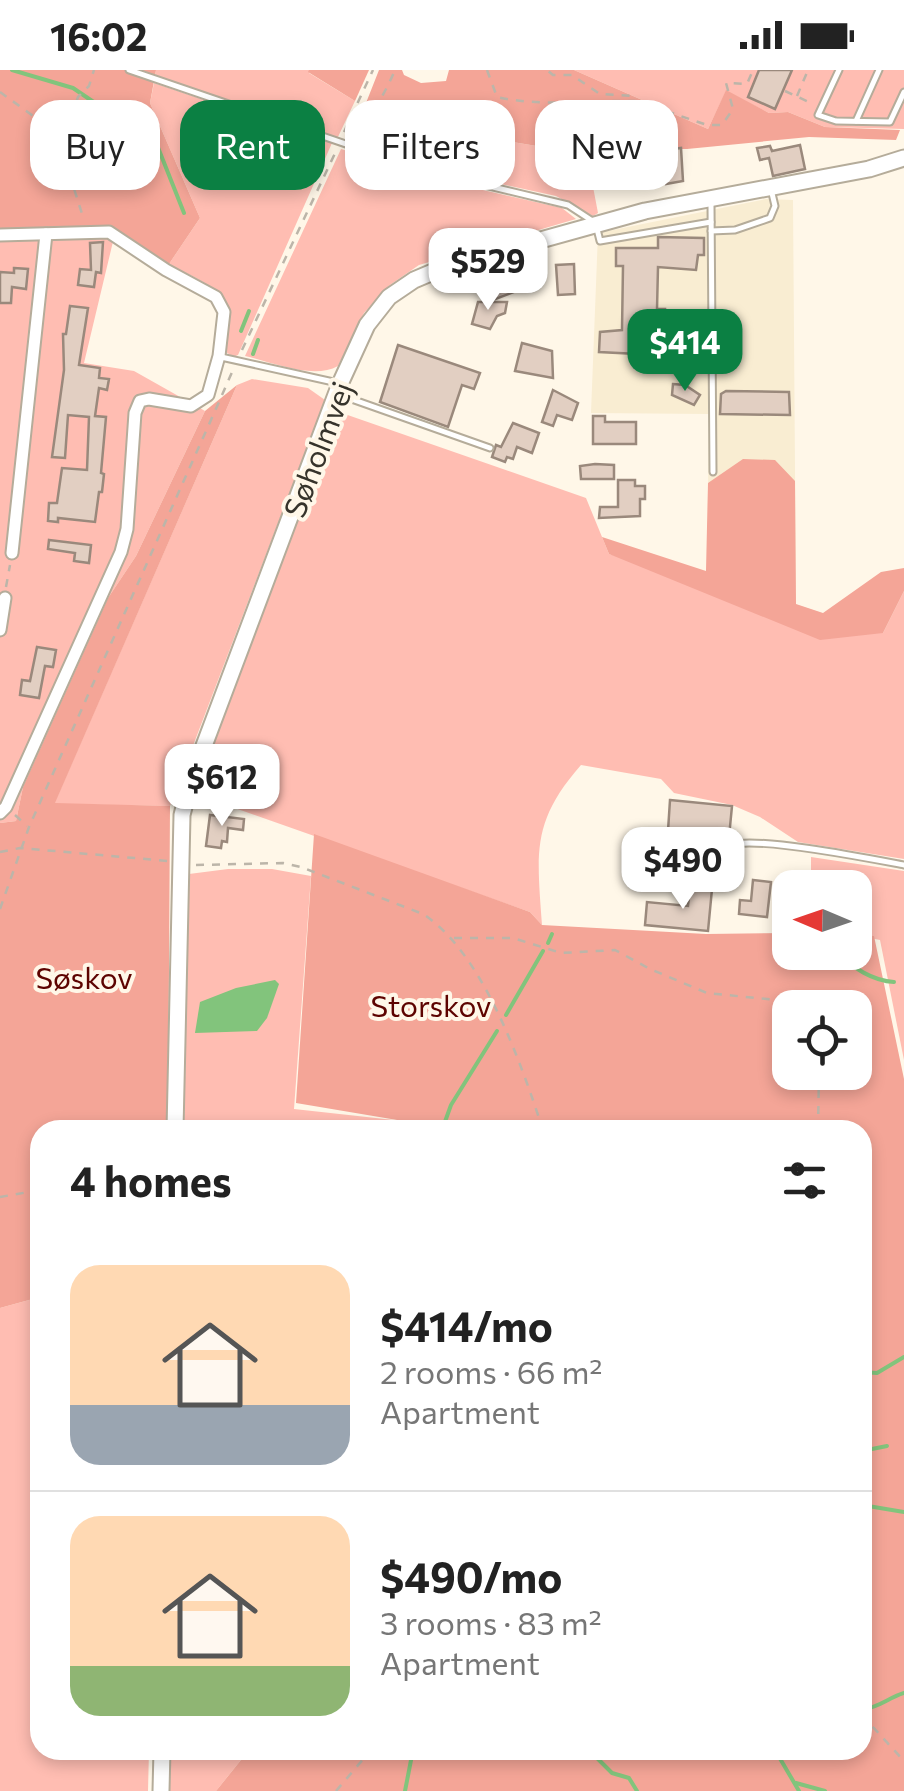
<!DOCTYPE html>
<html lang="en">
<head>
<meta charset="utf-8">
<style>
	body { margin:0; font-family:Commissioner,sans-serif; background:#f2f2f2; color:#222; height:100vh; display:flex; flex-direction:column; font-size:38px; white-space:nowrap }
	* { box-sizing:border-box; margin:0 }
	p { font-size:32px; color:#767676 }
	.icon { flex:none; width:55px; height:55px; fill:none; stroke:currentColor; stroke-width:2; stroke-linecap:round; stroke-linejoin:round }
	.map { position:relative; flex:1; overflow:hidden }
	.side { position:absolute; left:30px; top:1050px; width:842px; height:640px; display:flex; flex-direction:column; background:#fff; border-radius:30px; box-shadow:0 5px 15px #0003 }
	.side>* { flex:none }
	.hud { position:absolute; left:30px; top:30px; width:845px; height:90px; display:flex; gap:20px }
	.needle { width:65px; rotate:272deg }
	.buttons { position:absolute; left:772px; top:800px; display:grid; gap:20px }
	.buttons a { display:grid; place-items:center; width:100px; height:100px; border-radius:20px; background:#fff; box-shadow:0 5px 15px #0003; font-size:50px }
	.price { position:absolute; translate:-50% -85px; padding:0 22px; border-radius:20px; background:#fff; color:#222; font-size:32px; line-height:65px; filter:drop-shadow(0 2px 5px #0008) }
	.price::after { content:''; position:absolute; left:50%; top:60px; width:30px; height:22px; margin-left:-15px; background:inherit; clip-path:polygon(0 0,100% 0,50% 100%) }
	.price.selected { background:#0b8043; color:#fff }
	ul { padding:0; list-style:none }
	li { display:flex; align-items:center; gap:30px; height:250px; padding:0 40px }
	li+li { border-top:2px solid #e0e0e0 }
	li span { display:grid; place-items:center; flex:none; width:280px; height:200px; border-radius:30px; color:#555 }
	li>.icon { margin-inline-start:auto }
	span .icon { width:120px; height:120px; fill:#fffc; stroke-width:1 }
	li b { font-size:42px }
	h2 { display:flex; justify-content:space-between; align-items:center; height:120px; padding:0 40px; font-size:42px }
	.chip { padding:0 35px; border-radius:30px; background:#fff; box-shadow:0 5px 15px #0003; font-size:35px; line-height:90px }
	.chip.selected { background:#0b8043; color:#fff }
	.status { display:flex; justify-content:space-between; align-items:center; height:70px; padding:0 50px; background:#fff; direction:ltr }
	.status svg { height:28px; fill:currentColor }
	.map>svg:first-child { display:block }
	.built { fill:#f9edd2 }
	.green { fill:#ffbdb2 }
	.forest { fill:#f4a597; fill-rule:evenodd }
	.water { fill:#82c47c }
	.lines { fill:none; stroke-linecap:round; stroke-linejoin:round }
	.stream { stroke:#82c47c; stroke-width:4 }
	.building { fill:#e2cfc2; stroke:#9a897c; stroke-width:2.5 }
	.lane-casing { stroke:#b5ac9a; stroke-width:9 }
	.street-casing { stroke:#b5ac9a; stroke-width:15 }
	.secondary-casing { stroke:#b5ac9a; stroke-width:19 }
	.path { stroke:#bcb5a9; stroke-width:2.5; stroke-dasharray:8 8; stroke-linecap:butt }
	.lane { stroke:#fff; stroke-width:5 }
	.street { stroke:#fff; stroke-width:11 }
	.secondary { stroke:#fff; stroke-width:15 }
	.labels { text-anchor:middle; dominant-baseline:central; stroke-width:8; stroke-linejoin:round; paint-order:stroke }
	.street-label { font-size:30px; fill:#36332b; stroke:#fff7e8 }
	.park-label { font-size:30px; fill:#5d0300; stroke:#fff7e8 }
</style>
</head>
<body>
<div class="status"><b>16:02</b><svg viewBox="0 0 49 12"><path d="M0 12V9h3v3zM5 12V6h3v6zM10 12V3h3v9zM15 12V0h3v12zM26 1h20v11H26zM47 4h2v5h-2z"/></svg></div>
<div class="map">
<svg width="904" height="1721" viewBox="0 0 904 1721">
	<rect width="100%" height="100%" fill="#fff7e8"/>
	<polygon class="built" points="766,129 793,130 796,533 707,501 709,344 591,343 598,163"/>
	<g class="green">
		<polygon points="156,0 309,0 309,3 355,31 337,69 155,6"/>
		<polygon points="574,0 904,0 904,59 825,57 788,42 769,43 726,21 708,59"/>
		<path d="M 154,13 L 332,73 L 238,285 L 233,287 L 226,282 C 224,271 229,262 230,251 C 233,220 191,207 169,194 L 200,148 L 150,33 Z"/>
		<polygon points="364,33 398,53 417,56 442,51 465,64 561,80 586,80 598,143 593,146 556,126 432,99 346,72"/>
		<path d="M 341,79 L 448,112 L 562,138 L 576,149 L 419,195 L 390,215 L 364,243 L 338,296 C 313,310 272,292 245,286 Z"/>
		<polygon points="116,159 84,293 134,301 205,341 136,486 108,528 23,717 16,751 0,753 0,161"/>
		<polygon points="252,309 308,318 325,330 170,736 54,734 237,315"/>
		<path d="M 339,342 L 586,428 L 609,484 L 883,563 L 904,521 L 904,789 L 798,772 L 760,747 L 732,735 L 674,723 L 661,709 L 581,695 C 531,752 537,783 542,855 L 530,842 L 195,724 Z"/>
		<polygon points="811,787 904,801 904,990 880,870 855,865 855,818 811,817"/>
		<polygon points="228,799 272,799 311,806 294,1039 403,1051 403,1060 184,1060 189,804"/>
		<polygon points="40,1227 40,1680 149,1680 148,1721 0,1721 0,1238"/>
		<polygon points="169,1680 249,1680 216,1721 168,1721"/>
	</g>
	<g class="forest">
		<polygon points="0,0 156,0 150,33 200,148 169,194 115,159 0,161"/>
		<polygon points="309,0 369,0 355,31 308,2"/>
		<polygon points="379,0 402,0 404,5 421,13 446,11 449,0 574,0 708,59 726,20 769,43 788,42 825,57 900,60 896,70 809,67 687,79 561,80 465,64 442,51 417,56 398,53 366,33"/>
		<polygon points="237,315 55,733 170,736 168,1060 40,1060 40,1227 0,1238 0,753 16,751 23,717 108,528 136,486 205,341"/>
		<polygon points="743,389 775,390 795,411 796,534 823,543 881,502 904,498 904,521 883,563 820,570 609,484 602,467 706,501 708,413"/>
		<path d="M 314,764 L 530,842 L 542,855 L 706,864 L 790,863 L 790,882 L 855,882 L 855,865 L 874,866 L 904,1009 L 904,1721 L 216,1721 L 249,1680 L 862,1680 L 862,1060 L 403,1060 L 403,1051 L 296,1033 ZM 790,938 L 855,938 L 855,1002 L 790,1002 Z"/>
	</g>
	<polygon class="water" points="275,910 279,914 267,948 257,961 195,963 200,932 236,918"/>
	<g class="lines">
		<g class="stream">
			<polyline points="12,0 73,18 157,75 184,143"/>
			<polyline points="241,261 249,241"/>
			<polyline points="253,284 258,270"/>
			<polyline points="548,873 552,864"/>
			<path d="M 839,882 C 851,898 874,911 894,912"/>
			<polyline points="506,945 543,881"/>
			<polyline points="442,1060 451,1035 497,961"/>
			<polyline points="862,1302 877,1303 904,1287"/>
			<polyline points="862,1381 887,1376"/>
			<polyline points="862,1435 904,1442"/>
			<path d="M 864,1639 C 878,1638 890,1627 904,1623"/>
			<polyline points="589,1680 612,1703 629,1708 637,1721"/>
			<polyline points="775,1680 799,1721"/>
			<polyline points="796,1713 825,1721"/>
			<polyline points="405,1721 413,1680"/>
		</g>
	</g>
	<g class="building">
		<polygon points="759,0 792,0 775,39 748,27"/>
		<polygon points="800,75 805,99 773,106 769,88 760,90 757,78 770,76 772,81"/>
		<polygon points="681,78 683,111 666,114 663,95 641,98 639,83"/>
		<polygon points="658,167 704,168 704,185 698,185 696,200 658,197 657,239 665,239 664,255 678,255 678,260 704,263 704,283 697,283 697,287 599,282 600,262 622,260 623,196 616,196 616,178 658,178"/>
		<polygon points="103,172 101,203 96,202 94,217 78,215 80,199 91,200 90,173"/>
		<polygon points="574,194 575,224 558,225 556,195"/>
		<polygon points="14,198 28,199 26,219 12,217 11,233 0,233 0,202 14,203"/>
		<polygon points="535,198 540,212 493,230 498,211"/>
		<polygon points="478,232 507,232 505,243 497,246 490,259 472,254"/>
		<polygon points="70,236 88,238 79,295 100,298 99,308 109,309 107,320 99,318 95,346 106,347 101,403 104,404 102,422 99,422 95,452 58,448 58,452 48,451 49,433 57,433 62,398 87,400 89,347 68,345 65,388 52,387 64,300 63,264 66,264"/>
		<polygon points="522,273 552,281 553,308 515,301"/>
		<polygon points="398,275 480,303 474,319 462,315 448,357 380,332"/>
		<polygon points="673,314 685,315 700,325 694,335 672,325"/>
		<polygon points="553,320 578,333 572,350 557,345 553,356 542,352"/>
		<polygon points="726,321 789,322 790,345 720,344 721,324"/>
		<polygon points="593,346 605,346 605,352 636,352 636,374 593,374"/>
		<polygon points="513,353 539,363 532,383 517,377 513,389 507,387 505,392 492,387 496,375 501,377"/>
		<polygon points="595,394 614,395 614,409 581,409 580,396"/>
		<polygon points="618,410 635,410 635,416 645,416 645,429 640,429 640,446 599,448 600,437 618,437"/>
		<polygon points="49,470 91,475 89,493 74,491 75,483 48,479"/>
		<polygon points="37,577 56,580 53,597 45,596 39,628 20,625 22,610 30,611"/>
		<polygon points="670,730 732,736 729,767 668,761"/>
		<polygon points="210,745 244,749 243,760 228,758 227,772 222,771 221,778 206,776"/>
		<polygon points="753,810 771,812 767,847 739,844 740,830 751,831"/>
		<polygon points="690,817 712,819 708,861 645,855 647,832 688,836"/>
	</g>
	<g class="lines">
		<g class="lane-casing">
			<g id="lane">
				<polyline points="129,0 422,100 568,135 591,150"/>
				<polyline points="839,0 818,45 836,51 890,52 904,22"/>
				<polyline points="856,51 879,0"/>
				<polyline points="711,134 713,402"/>
				<polyline points="597,159 600,171 711,152"/>
				<polyline points="711,161 735,160 770,148 775,136 771,119"/>
				<polyline points="221,287 338,313"/>
				<polyline points="340,325 490,378"/>
				<path d="M 695,805 C 705,794 716,780 731,775 C 757,766 872,789 904,795"/>
			</g>
		</g>
		<g class="street-casing">
			<g id="street">
				<polyline points="0,165 109,162 166,200 216,227 224,242 219,286 208,325 191,336 149,329 140,331 135,343 127,459 121,482 6,737 0,743"/>
				<polyline points="12,483 46,164"/>
				<polyline points="0,560 5,528"/>
			</g>
		</g>
		<g class="secondary-casing">
			<g id="secondary">
				<polyline points="175,1060 182,745 190,713 340,314 367,255 389,227 414,210 447,196 645,141 869,99 904,88"/>
				<polyline points="161,1721 162,1680"/>
			</g>
		</g>
		<g class="path">
			<path d="M 487,0 L 497,27 C 540,37 591,30 635,31 L 633,26 L 600,24 L 572,5 L 553,5 L 547,0"/>
			<polyline points="785,21 811,33"/>
			<polyline points="0,22 47,56 61,78 84,150"/>
			<polyline points="797,26 808,0"/>
			<polyline points="636,31 707,55 722,55 733,39 726,13 747,14 753,0"/>
			<polyline points="344,62 373,0"/>
			<path d="M 360,68 C 371,44 386,22 395,0"/>
			<polyline points="61,76 78,27 89,16 94,0"/>
			<polyline points="242,280 337,79"/>
			<polyline points="222,325 233,300"/>
			<polyline points="6,517 10,495"/>
			<polyline points="15,745 27,756"/>
			<polyline points="0,782 20,778 168,791"/>
			<path d="M 196,795 L 283,793 L 301,797 L 423,844 C 483,883 521,993 543,1060"/>
			<polyline points="0,839 29,757 219,332"/>
			<polyline points="454,868 513,868 561,883 615,880 650,899 707,923 786,931 805,938"/>
			<polyline points="818,1060 819,1002"/>
			<polyline points="0,1127 40,1120"/>
			<polyline points="862,1645 904,1691"/>
			<polyline points="336,1721 371,1680"/>
		</g>
		<use href="#lane" class="lane"/>
		<use href="#street" class="street"/>
		<use href="#secondary" class="secondary"/>
	</g>
	<g class="labels">
		<g class="street-label">
			<text transform="translate(317 379) rotate(-69)">Søholmvej</text>
		</g>
		<g class="park-label">
			<text x="84" y="906">Søskov</text>
			<text x="431" y="934">Storskov</text>
		</g>
	</g>
</svg>
<div class="buttons">
<a><svg class="needle" viewBox="-14 -14 28 28"><path d="M0-13l5 13h-10z" fill="#e53935"/><path d="M0 13l5-13h-10z" fill="#767676"/></svg></a>
<a><svg class="icon" aria-label="locate" viewBox="0 0 24 24"><circle cx="12" cy="12" r="6"/><path d="M12 2v4M12 18v4M2 12h4M18 12h4"/></svg></a>
</div>
<b class="price" style="left:488px;top:243px">$529</b>
<b class="price selected" style="left:685px;top:324px">$414</b>
<b class="price" style="left:222px;top:759px">$612</b>
<b class="price" style="left:683px;top:842px">$490</b>
<div class="hud">
<a class="chip">Buy</a>
<a class="chip selected">Rent</a>
<a class="chip">Filters</a>
<a class="chip">New</a>
</div>
<section class="side">
<h2>4 homes<svg class="icon" aria-label="filters" viewBox="0 0 24 24"><path d="M4 7h16M4 17h16"/><circle cx="9" cy="7" r="2"/><circle cx="15" cy="17" r="2"/></svg></h2>
<ul>
<li><span style="background:linear-gradient(#ffd9b3 70%,#9aa5b1 0)"><svg class="icon" aria-label="home" viewBox="0 0 24 24"><path d="M3 11l9-7 9 7M6 9v11h12V9"/></svg></span><div><b>$414/mo</b><p>2 rooms · 66 m²</p><p>Apartment</p></div></li>
<li><span style="background:linear-gradient(#ffd9b3 75%,#8fb573 0)"><svg class="icon" aria-label="home" viewBox="0 0 24 24"><path d="M3 11l9-7 9 7M6 9v11h12V9"/></svg></span><div><b>$490/mo</b><p>3 rooms · 83 m²</p><p>Apartment</p></div></li>
</ul>
</section>
</div>
</body>
</html>
